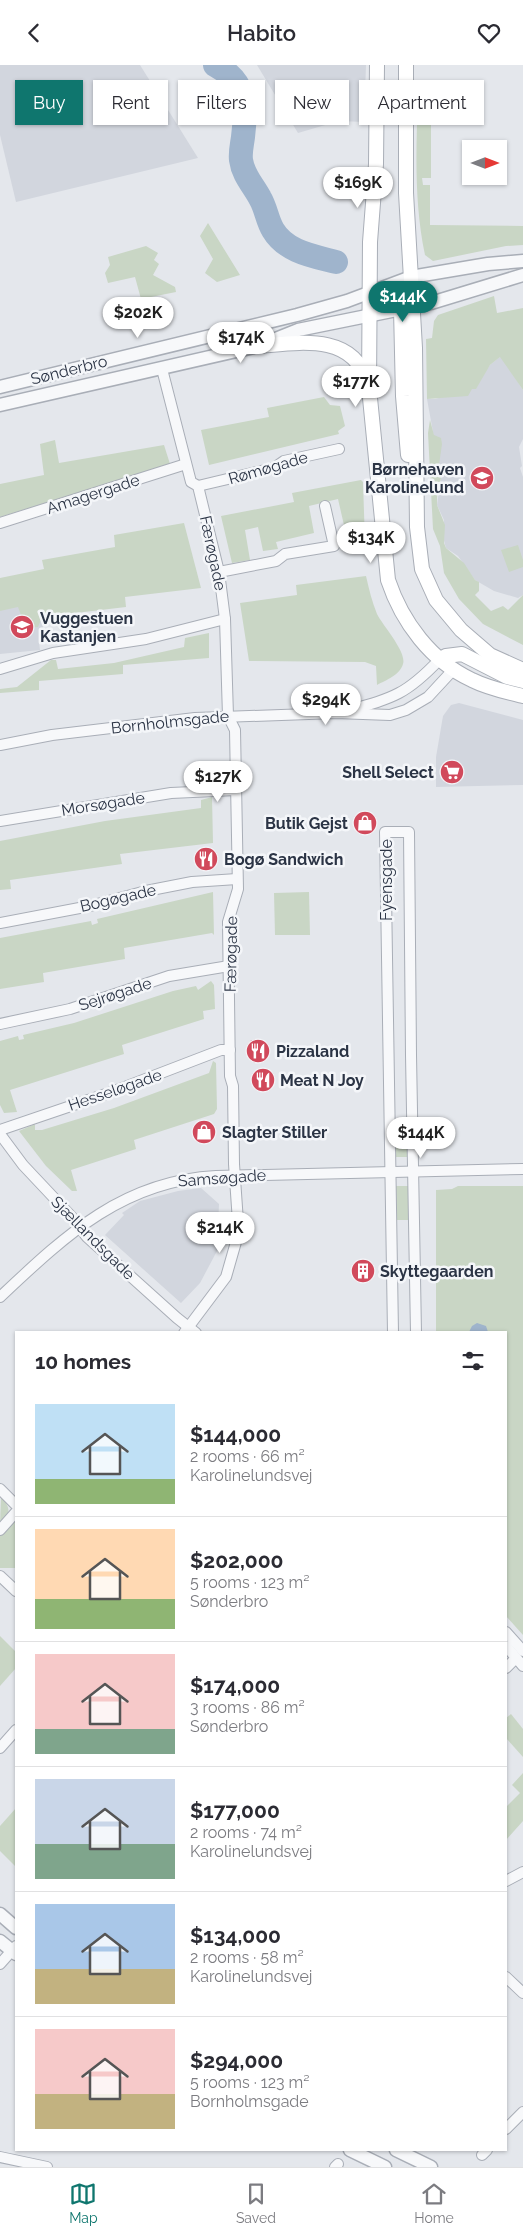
<!DOCTYPE html>
<html lang="en">
<head>
<meta charset="utf-8">
<style>
	body { margin:0; font-family:Raleway,sans-serif; background:#f2f2f3; color:#2b2b33; height:100vh; display:flex; flex-direction:column; font-size:19px; white-space:nowrap }
	* { box-sizing:border-box; margin:0 }
	p { font-size:16px; color:#7c7c81 }
	.icon { flex:none; width:28px; height:28px; fill:none; stroke:currentColor; stroke-width:2; stroke-linecap:round; stroke-linejoin:round }
	.map { position:relative; flex:1; overflow:hidden }
	.drawer { position:absolute; left:15px; top:1266px; width:492px; height:820px; display:flex; flex-direction:column; background:#fff; border-radius:0px; box-shadow:0 1px 4px #0004 }
	.drawer>* { flex:none }
	.banner { position:absolute; left:15px; top:15px; width:494px; height:45px; display:flex; gap:10px }
	.needle { width:32px; rotate:90deg }
	.fabs { position:absolute; left:462px; top:75px; display:grid; gap:10px }
	.fabs a { display:grid; place-items:center; width:45px; height:45px; border-radius:0px; background:#fff; box-shadow:0 1px 4px #0004; font-size:25px }
	.price { position:absolute; translate:-50% -42px; padding:0 11px; border-radius:18px; background:#fff; color:#222; font-size:16px; line-height:32px; filter:drop-shadow(0 1px 2px #0008) }
	.price::after { content:''; position:absolute; left:50%; top:30px; width:15px; height:11px; margin-left:-8px; background:inherit; clip-path:polygon(0 0,100% 0,50% 100%) }
	.price.selected { background:#0f766e; color:#fff }
	ul { padding:0; list-style:none }
	li { display:flex; align-items:center; gap:15px; height:125px; padding:0 20px }
	li+li { border-top:1px solid #e1e1e2 }
	li span { display:grid; place-items:center; flex:none; width:140px; height:100px; border-radius:0px; color:#555 }
	li>.icon { margin-inline-start:auto }
	span .icon { width:60px; height:60px; fill:#fffc; stroke-width:1 }
	li b { font-size:21px }
	h2 { display:flex; justify-content:space-between; align-items:center; height:60px; padding:0 20px; font-size:21px }
	.chip { padding:0 18px; border-radius:0px; background:#fff; box-shadow:0 1px 4px #0004; font-size:18px; line-height:45px }
	.chip.selected { background:#0f766e; color:#fff }
	header { display:flex; justify-content:space-between; align-items:center; height:65px; padding:0 20px; background:#fff; font-size:22px; font-weight:600 }
	.dock { display:flex; justify-content:space-around; align-items:center; height:70px; border-top:1px solid #e1e1e2; background:#fff; font-size:14px; color:#7c7c81 }
	.dock a { display:grid; justify-items:center; gap:2px }
	.dock .selected { color:#0f766e }
	.map>svg:first-child { display:block }
	.built { fill:#d2d6de }
	.green { fill:#c9d6c5 }
	.water { fill:#9fb4cc }
	.lines { fill:none; stroke-linecap:round; stroke-linejoin:round }
	.river { stroke:#9fb4cc; stroke-width:24 }
	.minor-casing { stroke:#a9aeb7; stroke-width:12 }
	.tertiary-casing { stroke:#a9aeb7; stroke-width:15 }
	.secondary-casing { stroke:#a9aeb7; stroke-width:16 }
	.minor { stroke:#f7f8fa; stroke-width:10 }
	.tertiary { stroke:#f7f8fa; stroke-width:12 }
	.secondary { stroke:#fff; stroke-width:14 }
	.labels { text-anchor:middle; dominant-baseline:central; stroke-width:5; stroke-linejoin:round; paint-order:stroke }
	.street-label { font-size:16px; fill:#2b3445; stroke:#f4f6f9 }
	.poi-label { font-size:16px; font-weight:bold; fill:#2b3445; stroke:#f4f6f9; text-anchor:start }
</style>
</head>
<body>
<header><svg class="icon" aria-label="back" viewBox="0 0 24 24"><path d="M15 5l-7 7 7 7"/></svg>Habito<svg class="icon" aria-label="heart" viewBox="0 0 24 24"><path d="M12 20l-8-8c-3-5 5-10 8-4 3-6 11-1 8 4z"/></svg></header>
<div class="map">
<svg width="523" height="2102" viewBox="0 0 523 2102">
	<rect width="100%" height="100%" fill="#e4e7ec"/>
	<g class="built">
		<polygon points="0,0 140,0 198,93 16,137 0,70"/>
		<polygon points="257,0 366,0 364,57 339,56 298,68"/>
		<polygon points="501,291 523,325 523,374 519,382 522,401 520,403 523,412 523,530 518,533 494,526 475,515 458,491 446,483 443,472 444,455 437,440 441,413 439,400 427,334 435,334 472,324 490,300"/>
		<polygon points="38,531 45,576 39,577 40,585 0,589 0,537"/>
		<polygon points="459,638 523,655 523,720 436,722 436,692 443,651 451,640"/>
		<polygon points="201,1123 219,1139 217,1186 200,1218 181,1238 105,1170 124,1150 122,1148 140,1136 178,1126"/>
	</g>
	<g class="green">
		<path d="M 418,31 L 431,32 L 431,113 L 422,113 L 423,120 L 430,120 L 430,160 L 523,161 L 523,180 L 506,181 L 433,196 L 425,190 C 414,138 416,84 418,31 Z"/>
		<polygon points="208,158 240,210 217,217 205,208 213,194 200,171"/>
		<polygon points="146,181 158,188 154,195 159,199 153,210 175,222 176,227 141,234 135,212 108,218 105,208 110,200 108,192"/>
		<polygon points="494,231 497,248 523,243 523,325 500,292 490,300 476,324 472,324 468,331 427,334 426,274 432,273 434,256 438,250"/>
		<polygon points="324,332 330,340 340,341 345,361 338,366 339,369 209,400 201,365 269,352 267,343"/>
		<polygon points="430,355 434,370 441,373 442,379 439,400 441,413 437,432 437,440 445,460 444,478 446,483 464,498 475,515 479,517 479,526 475,530 491,546 503,541 508,545 523,530 523,580 483,559 459,534 444,508 440,481 433,464 428,368"/>
		<polygon points="55,375 59,398 164,380 170,399 0,452 0,419 44,410 40,379"/>
		<polygon points="361,415 363,417 365,477 349,482 338,434 309,441 314,468 276,477 278,484 263,486 258,462 245,465 250,495 232,498 221,451 294,437 292,428"/>
		<polygon points="184,458 201,523 125,532 126,542 42,552 38,562 26,563 18,542 0,546 0,513 44,504 42,495 115,482 114,470"/>
		<polygon points="518,480 523,495 523,502 509,507 501,485"/>
		<path d="M 366,511 C 369,524 372,537 377,549 C 383,561 407,587 403,599 C 400,610 386,615 377,620 L 376,601 L 365,597 L 249,596 L 240,538 L 297,530 L 296,520 Z"/>
		<polygon points="209,568 209,593 123,600 123,609 39,616 39,625 0,628 0,624 17,622 51,595 56,595 58,604 114,598 184,582 185,573"/>
		<polygon points="212,732 213,778 120,789 122,799 10,815 11,824 0,825 0,776 105,756 201,743 201,735"/>
		<polygon points="213,827 214,870 212,868 124,883 125,894 43,908 44,917 0,924 0,873 91,856 92,860 98,858 97,854"/>
		<polygon points="309,827 310,870 275,870 274,828"/>
		<polygon points="211,916 214,920 215,944 203,946 204,954 122,980 124,989 10,1025 17,1047 4,1048 0,1040 0,976 18,971 19,975 24,974 23,970 74,958 173,926 196,921 198,925"/>
		<polygon points="213,996 216,998 217,1044 214,1049 134,1075 136,1084 71,1105 77,1126 72,1126 46,1101 19,1066 35,1059 35,1065 42,1065 114,1043 209,1008"/>
		<rect x="396" y="1075" width="13" height="17"/>
		<polygon points="396,1121 410,1121 410,1155 397,1155"/>
		<polygon points="458,1121 523,1121 523,1570 506,1551 506,1268 436,1267 436,1125 452,1124"/>
		<path d="M 1,1432 C 12,1444 10,1449 0,1460 Z"/>
		<polygon points="16,1454 16,1503 0,1503 0,1471"/>
		<polygon points="0,1571 16,1587 16,1603 0,1621"/>
		<polygon points="511,1649 523,1664 523,1692 506,1673 506,1653"/>
		<polygon points="523,1708 523,1756 506,1775 506,1742 520,1728 512,1720"/>
		<polygon points="16,1743 16,1802 0,1786 0,1761"/>
	</g>
	<polygon class="water" points="477,1258 486,1261 488,1267 469,1267 472,1261"/>
	<g class="lines">
		<path class="river" d="M 215,0 C 246,16 247,40 243,72 C 242,80 240,87 241,95 C 243,110 253,120 260,133 C 266,143 267,155 273,165 C 286,187 313,191 336,197"/>
		<g class="minor-casing">
			<g id="minor">
				<polyline points="162,304 191,417 198,421 219,507 225,554 228,651 235,665 238,824 228,857 230,1011 233,1021 234,1099 238,1157 236,1177 226,1212 184,1268"/>
				<polyline points="198,421 274,403 284,396 339,384"/>
				<polyline points="0,458 186,399"/>
				<polyline points="219,507 276,496 285,489 334,481 325,441"/>
				<polyline points="0,604 53,588 146,574 225,554"/>
				<path d="M 346,646 C 393,633 406,630 440,594"/>
				<polyline points="0,680 52,670 195,653 336,648 390,650 406,645 428,632 453,605"/>
				<polyline points="0,756 171,728 236,725"/>
				<polyline points="0,858 90,841 146,826 192,817 237,814"/>
				<polyline points="0,959 70,944 169,911 229,901"/>
				<polyline points="0,1065 109,1028 221,985 230,985"/>
				<polyline points="0,1069 23,1100 71,1151 87,1172 177,1253 196,1268"/>
				<path d="M 0,1232 C 65,1171 122,1116 216,1111 L 523,1104"/>
				<polyline points="393,1268 385,767 409,767 411,990 416,1268"/>
				<polyline points="0,1424 16,1440"/>
				<polyline points="0,1465 16,1447"/>
				<polyline points="0,1511 16,1526"/>
				<polyline points="506,1567 523,1586"/>
				<polyline points="506,1581 523,1601"/>
				<polyline points="506,1603 516,1593"/>
				<polyline points="0,1683 16,1665"/>
				<polyline points="506,1816 523,1807"/>
				<polyline points="0,1899 16,1881"/>
				<polyline points="506,1912 523,1928"/>
				<polyline points="506,2064 523,2047"/>
				<polyline points="482,2090 487,2085"/>
				<polyline points="0,2092 47,2102"/>
				<polyline points="335,2102 338,2099"/>
			</g>
		</g>
		<g class="tertiary-casing">
			<g id="tertiary">
				<polyline points="0,322 297,250 347,236 411,212 488,199 523,196"/>
				<polyline points="0,340 258,281 298,265 431,238 523,210"/>
				<polyline points="0,1849 16,1863"/>
				<polyline points="0,1876 16,1889"/>
				<polyline points="350,2085 385,2102"/>
				<polyline points="396,2085 431,2102"/>
			</g>
		</g>
		<g class="secondary-casing">
			<g id="secondary">
				<path d="M 377,0 L 376,99 L 370,177 L 369,323 L 388,515 C 402,557 431,596 472,615 C 488,623 506,627 523,631"/>
				<polyline points="406,0 406,128 415,283 417,462 422,504 436,535 461,565 490,590 523,605"/>
				<path d="M 370,227 C 383,228 395,231 401,244 L 403,331 L 408,390"/>
				<path d="M 258,281 C 297,278 353,267 367,317"/>
				<polyline points="440,594 446,591 462,589 507,612 523,616"/>
			</g>
		</g>
		<use href="#minor" class="minor"/>
		<use href="#tertiary" class="tertiary"/>
		<use href="#secondary" class="secondary"/>
	</g>
	<defs>
		<g id="school-disc" transform="scale(1.25)"><circle r="9.5" fill="#d1495b" stroke="#f4f6f9"/><path d="M0-5L7-2L0 1L-7-2ZM-4 1L0 2.5L4 1V4Q0 6-4 4Z" fill="#fff"/></g>
		<g id="supermarket-disc" transform="scale(1.25)"><circle r="9.5" fill="#d1495b" stroke="#f4f6f9"/><path d="M-6-5.5h2.5l.6 2H6L4.5 2H-2.5L-4.4-4H-6ZM-1.5 3.2a1.3 1.3 0 1 0 .1 0ZM3 3.2a1.3 1.3 0 1 0 .1 0Z" fill="#fff"/></g>
		<g id="shop-disc" transform="scale(1.25)"><circle r="9.5" fill="#d1495b" stroke="#f4f6f9"/><path d="M-5-2.5h2.3a2.7 3.5 0 0 1 5.4 0H5L5.5 6h-11ZM-1.5-2.5h3a1.5 2.3 0 0 0-3 0Z" fill="#fff"/></g>
		<g id="restaurant-disc" transform="scale(1.25)"><circle r="9.5" fill="#d1495b" stroke="#f4f6f9"/><path d="M-5-6h1v4h1v-4h1v4h1v-4h1v5L-1.5 .5V6h-2V.5L-5-1ZM5-6V6H3V1.5H1.5Q1.5-4 5-6Z" fill="#fff"/></g>
		<g id="building-disc" transform="scale(1.25)"><circle r="9.5" fill="#d1495b" stroke="#f4f6f9"/><path d="M-4-6H4V6H1V3H-1V6H-4ZM-2.5-4.3h1.7v1.8h-1.7ZM.8-4.3h1.7v1.8H.8ZM-2.5-1h1.7V.8h-1.7ZM.8-1h1.7V.8H.8Z" fill="#fff"/></g>
	</defs>
	<g fill-rule="evenodd">
		<use href="#school-disc" x="482" y="413"/>
		<use href="#school-disc" x="22" y="562"/>
		<use href="#supermarket-disc" x="452" y="707"/>
		<use href="#shop-disc" x="365" y="758"/>
		<use href="#restaurant-disc" x="206" y="794"/>
		<use href="#restaurant-disc" x="258" y="986"/>
		<use href="#restaurant-disc" x="263" y="1015"/>
		<use href="#shop-disc" x="204" y="1067"/>
		<use href="#building-disc" x="363" y="1206"/>
	</g>
	<g class="labels">
		<g class="street-label">
			<text transform="translate(69 305) rotate(-14)">Sønderbro</text>
			<text transform="translate(268 403) rotate(-16)">Rømøgade</text>
			<text transform="translate(93 429) rotate(-18)">Amagergade</text>
			<text transform="translate(213 488) rotate(78)">Færøgade</text>
			<text transform="translate(170 657) rotate(-6)">Bornholmsgade</text>
			<text transform="translate(103 739) rotate(-9)">Morsøgade</text>
			<text transform="translate(386 815) rotate(-90)">Fyensgade</text>
			<text transform="translate(118 833) rotate(-13)">Bogøgade</text>
			<text transform="translate(231 889) rotate(-89)">Færøgade</text>
			<text transform="translate(115 929) rotate(-18)">Sejrøgade</text>
			<text transform="translate(115 1025) rotate(-19)">Hesseløgade</text>
			<text transform="translate(222 1113) rotate(-4)">Samsøgade</text>
			<text transform="translate(93 1173) rotate(45)">Sjællandsgade</text>
		</g>
		<g class="poi-label">
			<text x="464" y="404" text-anchor="end">Børnehaven<tspan x="464" dy="18">Karolinelund</tspan></text>
			<text x="40" y="553">Vuggestuen<tspan x="40" dy="18">Kastanjen</tspan></text>
			<text x="434" y="707" text-anchor="end">Shell Select</text>
			<text x="348" y="758" text-anchor="end">Butik Gejst</text>
			<text x="224" y="794">Bogø Sandwich</text>
			<text x="276" y="986">Pizzaland</text>
			<text x="280" y="1015">Meat N Joy</text>
			<text x="222" y="1067">Slagter Stiller</text>
			<text x="380" y="1206">Skyttegaarden</text>
		</g>
	</g>
</svg>
<div class="fabs">
<a><svg class="needle" viewBox="-14 -14 28 28"><path d="M0-13l5 13h-10z" fill="#e53935"/><path d="M0 13l5-13h-10z" fill="#7c7c81"/></svg></a>
</div>
<b class="price" style="left:358px;top:144px">$169K</b>
<b class="price selected" style="left:403px;top:258px">$144K</b>
<b class="price" style="left:138px;top:274px">$202K</b>
<b class="price" style="left:241px;top:299px">$174K</b>
<b class="price" style="left:356px;top:343px">$177K</b>
<b class="price" style="left:371px;top:499px">$134K</b>
<b class="price" style="left:326px;top:661px">$294K</b>
<b class="price" style="left:218px;top:738px">$127K</b>
<b class="price" style="left:421px;top:1094px">$144K</b>
<b class="price" style="left:220px;top:1189px">$214K</b>
<div class="banner">
<a class="chip selected">Buy</a>
<a class="chip">Rent</a>
<a class="chip">Filters</a>
<a class="chip">New</a>
<a class="chip">Apartment</a>
</div>
<section class="drawer">
<h2>10 homes<svg class="icon" aria-label="filters" viewBox="0 0 24 24"><path d="M4 7h16M4 17h16"/><circle cx="9" cy="7" r="2"/><circle cx="15" cy="17" r="2"/></svg></h2>
<ul>
<li><span style="background:linear-gradient(#bfe0f5 75%,#8fb573 0)"><svg class="icon" aria-label="home" viewBox="0 0 24 24"><path d="M3 11l9-7 9 7M6 9v11h12V9"/></svg></span><div><b>$144,000</b><p>2 rooms · 66 m²</p><p>Karolinelundsvej</p></div></li>
<li><span style="background:linear-gradient(#ffd9b3 70%,#8fb573 0)"><svg class="icon" aria-label="home" viewBox="0 0 24 24"><path d="M3 11l9-7 9 7M6 9v11h12V9"/></svg></span><div><b>$202,000</b><p>5 rooms · 123 m²</p><p>Sønderbro</p></div></li>
<li><span style="background:linear-gradient(#f6c9c9 75%,#7fa58c 0)"><svg class="icon" aria-label="home" viewBox="0 0 24 24"><path d="M3 11l9-7 9 7M6 9v11h12V9"/></svg></span><div><b>$174,000</b><p>3 rooms · 86 m²</p><p>Sønderbro</p></div></li>
<li><span style="background:linear-gradient(#c9d6e8 65%,#7fa58c 0)"><svg class="icon" aria-label="home" viewBox="0 0 24 24"><path d="M3 11l9-7 9 7M6 9v11h12V9"/></svg></span><div><b>$177,000</b><p>2 rooms · 74 m²</p><p>Karolinelundsvej</p></div></li>
<li><span style="background:linear-gradient(#a9c7e8 65%,#c2b280 0)"><svg class="icon" aria-label="home" viewBox="0 0 24 24"><path d="M3 11l9-7 9 7M6 9v11h12V9"/></svg></span><div><b>$134,000</b><p>2 rooms · 58 m²</p><p>Karolinelundsvej</p></div></li>
<li><span style="background:linear-gradient(#f6c9c9 65%,#c2b280 0)"><svg class="icon" aria-label="home" viewBox="0 0 24 24"><path d="M3 11l9-7 9 7M6 9v11h12V9"/></svg></span><div><b>$294,000</b><p>5 rooms · 123 m²</p><p>Bornholmsgade</p></div></li>
</ul>
</section>
</div>
<nav class="dock">
<a class="selected"><svg class="icon" aria-label="map" viewBox="0 0 24 24"><path d="M3 6l6-2 6 2 6-2v14l-6 2-6-2-6 2zM9 4v14M15 6v14"/></svg>Map</a>
<a><svg class="icon" aria-label="saved" viewBox="0 0 24 24"><path d="M7 4h10v16l-5-4-5 4z"/></svg>Saved</a>
<a><svg class="icon" aria-label="home" viewBox="0 0 24 24"><path d="M3 11l9-7 9 7M6 9v11h12V9"/></svg>Home</a>
</nav>
</body>
</html>
